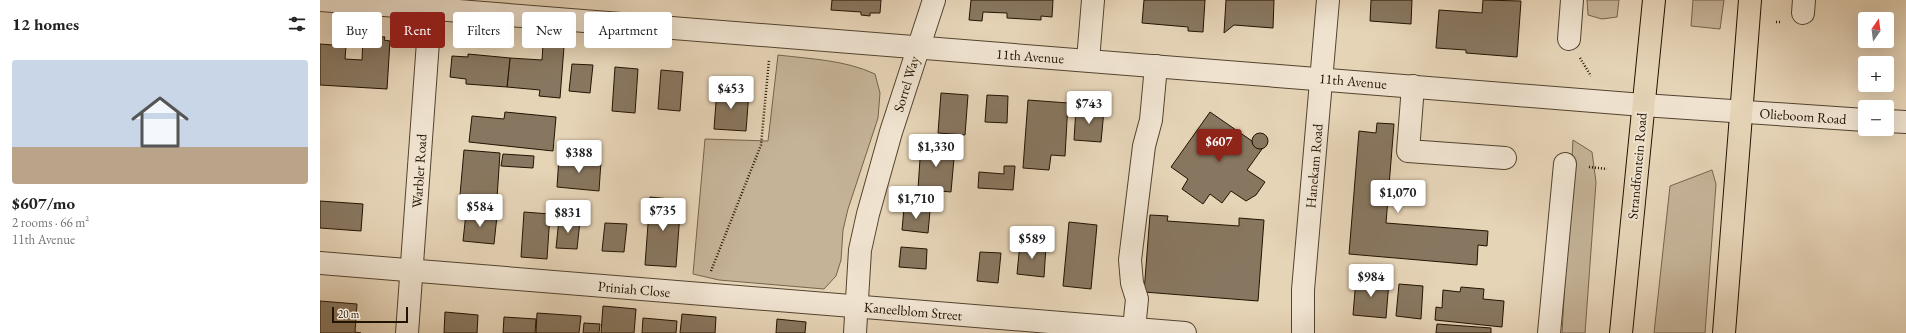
<!DOCTYPE html>
<html lang="en">
<head>
<meta charset="utf-8">
<style>
	body { margin:0; font-family:"EB Garamond",serif; background:#f6f6f6; color:#222; height:100vh; display:flex; flex-direction:column; font-size:15px; white-space:nowrap }
	* { box-sizing:border-box; margin:0 }
	p { font-size:13px; color:#767676 }
	.icon { flex:none; width:22px; height:22px; fill:none; stroke:currentColor; stroke-width:2; stroke-linecap:round; stroke-linejoin:round }
	.map { position:relative; flex:1; overflow:hidden }
	.panel { display:flex; flex-direction:column; background:#fff; width:320px }
	.panel>* { flex:none }
	.banner { position:absolute; left:12px; top:12px; width:380px; height:36px; display:flex; gap:8px }
	.needle { width:26px; rotate:14deg }
	.tools { position:absolute; left:1538px; top:12px; display:grid; gap:8px }
	.tools a { display:grid; place-items:center; width:36px; height:36px; border-radius:4px; background:#fff; box-shadow:0 4px 16px #0002; font-size:20px }
	.scale { position:absolute; left:12px; bottom:10px; width:76px; box-sizing:border-box; padding-left:4px; border:2px solid #221301; border-top:0; font-size:11px; line-height:14px; white-space:nowrap; color:#221301; -webkit-text-stroke:3px #efe3d0; paint-order:stroke }
	.price { position:absolute; translate:-50% -34px; padding:0 9px; border-radius:4px; background:#fff; color:#222; font-size:13px; line-height:26px; filter:drop-shadow(0 1px 2px #0008) }
	.price::after { content:''; position:absolute; left:50%; top:24px; width:12px; height:9px; margin-left:-6px; background:inherit; clip-path:polygon(0 0,100% 0,50% 100%) }
	.price.active { background:#8f2418; color:#fff }
	ul { padding:0; list-style:none }
	li { display:grid; align-content:center; gap:8px; height:212px; padding:0 12px }
	li span { display:grid; place-items:center; height:124px; border-radius:4px; color:#555 }
	li>.icon { margin-inline-start:auto }
	span .icon { width:72px; height:72px; fill:#fffc; stroke-width:1 }
	li b { font-size:17px }
	h2 { display:flex; justify-content:space-between; align-items:center; height:48px; padding:0 12px; font-size:17px }
	.tag { padding:0 14px; border-radius:4px; background:#fff; box-shadow:0 4px 16px #0002; font-size:14px; line-height:36px }
	.tag.active { background:#8f2418; color:#fff }
	main { display:flex; flex:1; min-height:0 }
	.map>svg:first-child { display:block }
	.green { fill:#c5b398; stroke:#74634c }
	.building { fill:#887760; stroke:#221301 }
	.lines { fill:none; stroke-linecap:round; stroke-linejoin:round }
	.minor-casing { stroke:#53432e; stroke-width:24 }
	.major-casing { stroke:#221301; stroke-width:24 }
	.path { stroke:#221301; stroke-width:2.5; stroke-dasharray:1 2; stroke-linecap:butt }
	.minor { stroke:#efe3d0; stroke-width:22 }
	.major { stroke:#e6d4b7; stroke-width:22 }
	.labels { text-anchor:middle; dominant-baseline:central; stroke-width:4; stroke-linejoin:round; paint-order:stroke }
	.street-label { font-size:14px; fill:#221301; stroke:#efe3d0 }
</style>
</head>
<body>
<main>
<section class="panel">
<h2>12 homes<svg class="icon" aria-label="filters" viewBox="0 0 24 24"><path d="M4 7h16M4 17h16"/><circle cx="9" cy="7" r="2"/><circle cx="15" cy="17" r="2"/></svg></h2>
<ul>
<li><span style="background:linear-gradient(#c9d6e8 70%,#b9a48a 0)"><svg class="icon" aria-label="home" viewBox="0 0 24 24"><path d="M3 11l9-7 9 7M6 9v11h12V9"/></svg></span><div><b>$607/mo</b><p>2 rooms · 66 m²</p><p>11th Avenue</p></div></li>
</ul>
</section>
<div class="map">
<svg width="1586" height="333" viewBox="0 0 1586 333">
	<rect width="100%" height="100%" fill="#e6d4b7"/>
	<filter id="stains"><feTurbulence type="fractalNoise" baseFrequency=".005" numOctaves="4"/><feColorMatrix values="0 0 0 0 .2 0 0 0 0 .09 0 0 0 0 .02 0 0 0 .5 -.17"/></filter>
	<radialGradient id="worn" r=".72"><stop offset=".6" stop-color="#630" stop-opacity="0"/><stop offset="1" stop-color="#630" stop-opacity=".3"/></radialGradient>
	<g class="green">
		<polygon points="1267,0 1299,0 1297,17 1282,19 1268,15"/>
		<polygon points="1373,0 1404,0 1400,29 1371,26"/>
		<path d="M 458,55 C 491,59 525,60 555,74 L 560,93 L 558,118 L 528,209 L 523,230 L 521,260 L 516,276 L 504,289 L 399,280 L 373,274 L 385,139 L 448,141 Z"/>
		<polygon points="1253,140 1272,152 1276,182 1265,333 1242,333"/>
		<polygon points="1392,170 1396,184 1385,333 1334,333 1350,186"/>
	</g>
	<g class="building">
		<polygon points="512,0 561,0 560,13 550,13 550,16 541,15 541,12 511,10"/>
		<polygon points="651,0 733,0 732,17 721,16 721,20 687,18 687,13 663,12 662,21 649,20"/>
		<polygon points="824,0 885,0 883,32 868,31 868,27 822,23"/>
		<polygon points="906,0 954,0 953,28 914,25 904,33"/>
		<polygon points="1051,0 1092,0 1091,24 1050,21"/>
		<polygon points="1163,0 1201,1 1197,57 1146,53 1146,50 1116,48 1119,10 1162,13"/>
		<polygon points="43,36 65,37 64,40 70,41 67,89 0,85 0,44 26,46 25,59 42,60"/>
		<polygon points="223,45 244,47 240,98 219,96 220,90 187,87 190,58 222,60"/>
		<polygon points="148,54 190,58 187,87 146,84 146,79 130,77 132,56 148,57"/>
		<polygon points="252,64 273,65 270,93 249,91"/>
		<polygon points="295,67 318,69 315,113 292,111"/>
		<polygon points="341,70 363,72 360,111 338,109"/>
		<polygon points="397,89 429,92 426,131 394,129"/>
		<polygon points="621,93 648,95 645,135 618,133"/>
		<polygon points="667,95 688,96 687,123 665,122"/>
		<polygon points="708,100 748,103 745,156 731,155 729,170 703,168"/>
		<polygon points="756,108 784,110 781,142 754,140"/>
		<polygon points="185,112 236,117 233,151 149,142 152,116 184,119"/>
		<polygon points="890,112 932,141 934,145 937,148 942,149 927,170 945,182 936,195 926,201 911,191 902,203 890,194 883,204 862,189 868,179 851,167"/>
		<polygon points="1057,123 1074,124 1066,223 1168,231 1167,246 1158,245 1157,265 1029,254 1039,131 1056,133"/>
		<circle cx="940" cy="141" r="8"/>
		<polygon points="601,144 635,147 631,192 598,189"/>
		<polygon points="144,150 180,153 177,198 140,195"/>
		<polygon points="183,154 214,156 213,168 181,166"/>
		<polygon points="239,157 281,161 279,191 237,187"/>
		<polygon points="684,166 695,166 693,190 658,188 659,172 684,174"/>
		<polygon points="330,197 361,200 356,267 325,265"/>
		<polygon points="0,201 43,204 41,231 0,228"/>
		<polygon points="584,208 610,211 608,233 582,230"/>
		<polygon points="204,212 230,214 227,259 201,257"/>
		<polygon points="146,213 177,216 174,244 143,241"/>
		<polygon points="830,215 848,216 847,221 919,226 919,218 944,220 938,301 824,292"/>
		<polygon points="239,219 260,221 257,249 236,248"/>
		<polygon points="749,222 777,225 771,289 743,286"/>
		<polygon points="285,223 307,224 304,252 282,251"/>
		<polygon points="700,243 726,246 724,277 697,274"/>
		<polygon points="581,247 607,249 606,269 579,267"/>
		<polygon points="660,252 681,253 678,283 657,281"/>
		<polygon points="1036,279 1069,281 1066,318 1033,315"/>
		<polygon points="1079,284 1103,286 1101,319 1076,316"/>
		<polygon points="1141,287 1164,289 1163,299 1184,301 1182,327 1115,320 1116,307 1122,308 1123,290 1140,292"/>
		<polygon points="0,301 37,304 35,332 41,333 0,333"/>
		<polygon points="283,306 316,309 314,333 281,333"/>
		<polygon points="125,312 158,315 157,333 124,333"/>
		<polygon points="217,313 261,316 259,333 216,333"/>
		<polygon points="362,314 396,317 395,333 360,333"/>
		<polygon points="184,317 216,319 215,333 183,333"/>
		<polygon points="323,318 357,321 356,333 322,333"/>
		<polygon points="457,319 486,322 485,333 456,333"/>
		<polygon points="264,323 280,324 279,333 263,333"/>
		<polygon points="1117,324 1171,328 1171,333 1116,333"/>
	</g>
	<g class="lines">
		<g class="minor-casing">
			<g id="minor">
				<polyline points="0,0 1323,105 1545,120"/>
				<polyline points="1483,13 1484,0"/>
				<polyline points="1249,39 1252,0"/>
				<polyline points="768,60 773,0"/>
				<polyline points="1093,86 1088,151 1185,158"/>
				<polyline points="1567,121 1586,122"/>
				<polyline points="0,263 865,333"/>
				<polyline points="814,329 817,299 812,283 810,260 824,146 831,120 836,66"/>
				<polyline points="87,333 111,0"/>
				<polyline points="535,333 540,250 548,214 571,132 614,0"/>
				<polyline points="983,333 983,290 1008,0"/>
				<polyline points="1229,333 1245,164"/>
			</g>
		</g>
		<g class="major-casing">
			<g id="major">
				<polyline points="1301,333 1334,0"/>
				<polyline points="1404,333 1430,0"/>
			</g>
		</g>
		<g class="path">
			<polyline points="1456,22 1462,22"/>
			<polyline points="1260,58 1271,76"/>
			<polyline points="1269,167 1287,169"/>
			<polyline points="391,271 441,145 449,60"/>
		</g>
		<use href="#minor" class="minor"/>
		<use href="#major" class="major"/>
	</g>
	<g class="labels">
		<g class="street-label">
			<text transform="translate(710 56) rotate(4)">11th Avenue</text>
			<text transform="translate(1033 81) rotate(5)">11th Avenue</text>
			<text transform="translate(586 84) rotate(-73)">Sorrel Way</text>
			<text transform="translate(1483 116) rotate(4)">Olieboom Road</text>
			<text transform="translate(994 166) rotate(-85)">Hanekam Road</text>
			<text transform="translate(1317 166) rotate(-85)">Strandfontein Road</text>
			<text transform="translate(99 171) rotate(-86)">Warbler Road</text>
			<text transform="translate(314 289) rotate(5)">Priniah Close</text>
			<text transform="translate(593 311) rotate(5)">Kaneelblom Street</text>
		</g>
	</g>
	<rect width="100%" height="100%" filter="url(#stains)"/>
	<rect width="100%" height="100%" fill="url(#worn)"/>
</svg>
<div class="tools">
<a><svg class="needle" viewBox="-14 -14 28 28"><path d="M0-13l5 13h-10z" fill="#e53935"/><path d="M0 13l5-13h-10z" fill="#767676"/></svg></a>
<a>+</a>
<a>−</a>
</div>
<div class="scale">20 m</div>
<b class="price" style="left:411px;top:110px">$453</b>
<b class="price" style="left:769px;top:125px">$743</b>
<b class="price active" style="left:899px;top:163px">$607</b>
<b class="price" style="left:616px;top:168px">$1,330</b>
<b class="price" style="left:259px;top:174px">$388</b>
<b class="price" style="left:1078px;top:214px">$1,070</b>
<b class="price" style="left:596px;top:220px">$1,710</b>
<b class="price" style="left:160px;top:228px">$584</b>
<b class="price" style="left:343px;top:232px">$735</b>
<b class="price" style="left:248px;top:234px">$831</b>
<b class="price" style="left:712px;top:260px">$589</b>
<b class="price" style="left:1051px;top:298px">$984</b>
<div class="banner">
<a class="tag">Buy</a>
<a class="tag active">Rent</a>
<a class="tag">Filters</a>
<a class="tag">New</a>
<a class="tag">Apartment</a>
</div>
</div>
</main>
</body>
</html>
